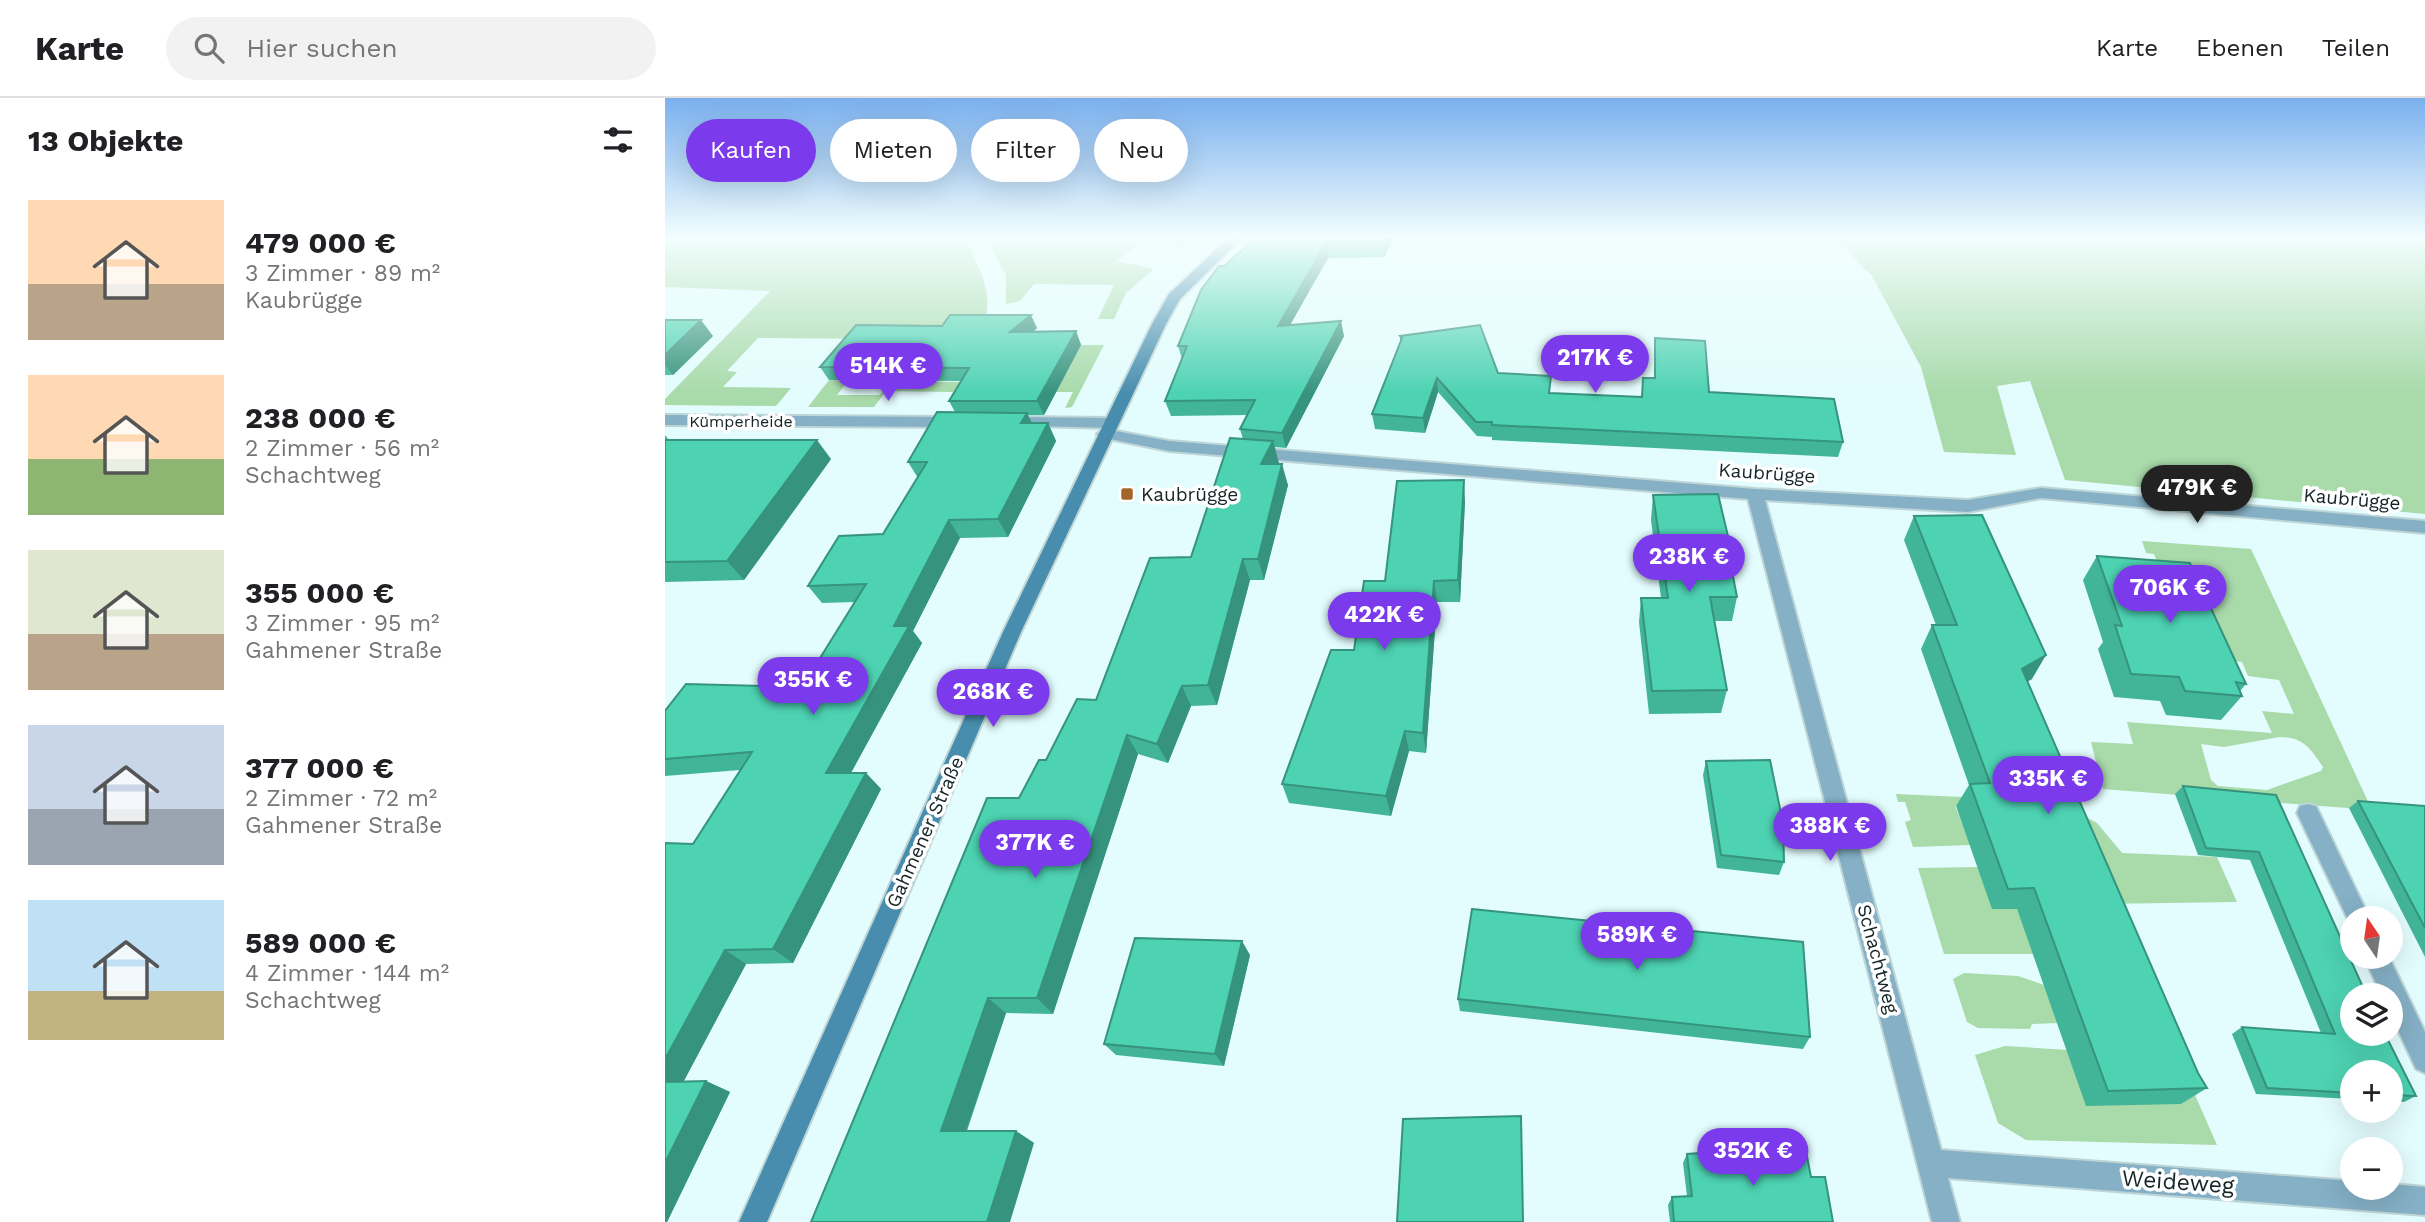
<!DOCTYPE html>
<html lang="de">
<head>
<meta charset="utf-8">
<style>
	body { margin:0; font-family:"Work Sans",sans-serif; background:#f2f2f2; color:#202124; height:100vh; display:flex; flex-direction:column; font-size:26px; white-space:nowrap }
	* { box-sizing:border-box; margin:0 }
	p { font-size:23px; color:#757577 }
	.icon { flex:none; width:38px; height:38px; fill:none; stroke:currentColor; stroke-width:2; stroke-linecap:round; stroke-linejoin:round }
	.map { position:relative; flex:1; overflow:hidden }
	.panel { display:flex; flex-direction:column; background:#fff; width:665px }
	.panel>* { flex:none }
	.hud { position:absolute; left:21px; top:21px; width:665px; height:63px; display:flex; gap:14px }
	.needle { width:46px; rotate:347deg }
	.controls { position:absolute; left:1675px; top:808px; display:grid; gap:14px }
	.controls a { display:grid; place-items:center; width:63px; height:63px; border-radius:50%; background:#fff; box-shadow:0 7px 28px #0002; font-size:35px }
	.price { position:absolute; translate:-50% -60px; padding:0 16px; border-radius:24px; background:#7c3aed; color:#fff; font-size:23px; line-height:46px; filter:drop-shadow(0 2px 4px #0008) }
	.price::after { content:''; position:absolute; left:50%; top:42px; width:21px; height:16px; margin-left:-10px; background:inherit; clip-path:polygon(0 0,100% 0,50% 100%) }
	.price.on { background:#222; color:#fff }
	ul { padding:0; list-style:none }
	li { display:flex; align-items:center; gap:21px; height:175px; padding:0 28px }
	li span { display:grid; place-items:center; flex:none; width:196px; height:140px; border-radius:0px; color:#555 }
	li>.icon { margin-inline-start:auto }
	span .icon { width:84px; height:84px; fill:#fffc; stroke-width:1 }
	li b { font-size:30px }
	h2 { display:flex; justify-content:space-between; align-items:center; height:84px; padding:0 28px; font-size:30px }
	.chip { padding:0 24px; border-radius:32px; background:#fff; box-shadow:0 7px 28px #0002; font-size:24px; line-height:63px }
	.chip.on { background:#7c3aed; color:#fff }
	header { display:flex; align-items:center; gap:42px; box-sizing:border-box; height:98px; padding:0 35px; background:#fff; border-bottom:2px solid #e0e0e0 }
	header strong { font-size:33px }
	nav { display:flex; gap:38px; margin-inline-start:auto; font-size:24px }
	.search { width:490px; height:63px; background:#f2f2f2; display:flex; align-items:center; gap:18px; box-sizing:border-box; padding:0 24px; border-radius:38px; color:#757577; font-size:26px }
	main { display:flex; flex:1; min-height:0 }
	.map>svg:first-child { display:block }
	.green { fill:#a8daaa; fill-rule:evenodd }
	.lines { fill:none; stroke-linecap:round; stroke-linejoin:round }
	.service-casing { stroke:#bed5d6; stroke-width:4 }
	.minor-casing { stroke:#bed5d6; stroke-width:4 }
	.secondary-casing { stroke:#bed5d6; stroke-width:4 }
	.service { fill:#85b0c6; fill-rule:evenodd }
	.minor { fill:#85b0c6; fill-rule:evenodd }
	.secondary { fill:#488dad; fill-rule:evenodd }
	.wall { fill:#42b599 }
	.shaded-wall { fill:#36937d }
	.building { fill:#4dd2b2; stroke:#36937d; stroke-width:2 }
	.poi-dot { fill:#a3662a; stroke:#fff; stroke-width:2.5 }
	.labels { text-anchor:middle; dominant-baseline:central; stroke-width:7; stroke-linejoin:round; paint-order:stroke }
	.far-street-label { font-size:16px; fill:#152526; stroke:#fff }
	.street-label { font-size:19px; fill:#152526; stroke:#fff }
	.poi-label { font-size:19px; fill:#152526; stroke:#fff; text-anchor:start }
	.near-street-label { font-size:23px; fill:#152526; stroke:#fff }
</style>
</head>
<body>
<header>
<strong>Karte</strong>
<div class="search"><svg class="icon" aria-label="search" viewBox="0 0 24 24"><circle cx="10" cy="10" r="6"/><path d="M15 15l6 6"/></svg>Hier suchen</div>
<nav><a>Karte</a><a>Ebenen</a><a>Teilen</a></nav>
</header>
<main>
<section class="panel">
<h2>13 Objekte<svg class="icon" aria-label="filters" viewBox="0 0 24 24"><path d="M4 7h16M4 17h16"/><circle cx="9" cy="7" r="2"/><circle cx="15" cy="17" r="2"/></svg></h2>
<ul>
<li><span style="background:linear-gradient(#ffd9b3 60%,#b9a48a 0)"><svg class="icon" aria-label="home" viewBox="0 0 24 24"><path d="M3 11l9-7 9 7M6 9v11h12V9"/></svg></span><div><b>479 000 €</b><p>3 Zimmer · 89 m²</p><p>Kaubrügge</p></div></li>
<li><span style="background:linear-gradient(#ffd9b3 60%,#8fb573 0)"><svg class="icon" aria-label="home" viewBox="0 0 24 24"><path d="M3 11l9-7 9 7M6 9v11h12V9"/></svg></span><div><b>238 000 €</b><p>2 Zimmer · 56 m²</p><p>Schachtweg</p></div></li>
<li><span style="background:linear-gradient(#dfe7d0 60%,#b9a48a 0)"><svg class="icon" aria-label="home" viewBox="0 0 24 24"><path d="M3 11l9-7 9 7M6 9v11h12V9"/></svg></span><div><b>355 000 €</b><p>3 Zimmer · 95 m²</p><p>Gahmener Straße</p></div></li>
<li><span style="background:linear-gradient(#c9d6e8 60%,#9aa5b1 0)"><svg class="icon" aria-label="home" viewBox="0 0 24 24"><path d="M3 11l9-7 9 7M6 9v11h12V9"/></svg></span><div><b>377 000 €</b><p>2 Zimmer · 72 m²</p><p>Gahmener Straße</p></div></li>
<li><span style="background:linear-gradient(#bfe0f5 65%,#c2b280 0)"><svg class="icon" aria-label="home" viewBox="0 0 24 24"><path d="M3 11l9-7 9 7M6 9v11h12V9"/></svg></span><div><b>589 000 €</b><p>4 Zimmer · 144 m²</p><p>Schachtweg</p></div></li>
</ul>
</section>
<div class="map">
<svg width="1760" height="1124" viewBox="0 0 1760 1124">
	<rect width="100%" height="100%" fill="#e3fcfd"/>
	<g class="green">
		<path d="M 0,138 L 529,138 L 517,149 L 479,141 L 452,163 L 489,171 L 461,195 L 449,221 L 433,221 L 449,187 L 369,186 L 355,203 L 341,206 L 341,177 L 323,145 L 305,147 C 317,182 329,192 318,231 L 217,241 L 93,240 L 62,273 L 72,274 L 58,289 L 126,290 L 111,308 L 0,307 L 0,301 L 105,193 L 0,189 Z"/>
		<polygon points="1167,138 1760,138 1760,416 1400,382 1365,283 1332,288 1351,357 1279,354 1256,269 1207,178"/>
		<polygon points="416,247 439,247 407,309 400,310 408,294 372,294 399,279"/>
		<polygon points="164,282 183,283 172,297 215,297 226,283 295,284 288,294 221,293 209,309 143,309"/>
		<path d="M 1477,443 L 1586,451 L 1707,712 L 1438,691 L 1426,644 L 1468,646 L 1462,624 L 1607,635 L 1597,613 L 1629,616 L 1614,582 L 1583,578 L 1577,564 L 1569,563 L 1503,489 L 1489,456 L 1481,455 ZM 1614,639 C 1638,639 1645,650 1658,669 L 1656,673 L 1602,692 L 1553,688 L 1546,682 L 1536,646 L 1559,649 Z"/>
		<polygon points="1231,696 1363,702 1367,706 1290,708 1306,747 1248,749 1240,724 1246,722 1240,704 1233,704"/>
		<polygon points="1413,715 1432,725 1457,755 1552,759 1572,804 1432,806"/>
		<polygon points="1314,769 1352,811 1369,856 1279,856 1253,770"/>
		<polygon points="1299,875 1353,878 1379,887 1393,925 1367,926 1365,931 1313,930 1302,924 1288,881"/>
		<polygon points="1505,940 1552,1047 1361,1042 1333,1025 1310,957 1340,948 1403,952"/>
	</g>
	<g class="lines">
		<g class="service-casing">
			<g id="service">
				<polygon points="1643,706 1651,708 1705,821 1687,821 1687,830 1632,715 1635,708"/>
				<polygon points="1699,859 1724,859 1760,934 1760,975 1751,971 1726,917 1726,898 1717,898"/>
			</g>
		</g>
		<g class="minor-casing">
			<g id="minor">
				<polygon points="0,317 291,319 299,324 291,329 0,327"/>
				<polygon points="342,319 446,320 454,325 446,330 337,327 337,321"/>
				<polygon points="440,331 504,343 1090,391 1303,402 1376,390 1760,423 1760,435 1376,400 1303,414 1100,402 1276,1052 1687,1083 1687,1090 1726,1090 1726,1086 1760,1089 1760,1117 1283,1080 1295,1124 1267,1124 1083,401 504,353 435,339 432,336"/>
			</g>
		</g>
		<g class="secondary-casing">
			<polygon id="secondary" points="566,138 579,138 515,201 501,226 356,534 102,1124 74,1124 338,534 487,226 504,196"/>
		</g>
		<use href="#service" class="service"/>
		<use href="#minor" class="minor"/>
		<use href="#secondary" class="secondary"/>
	</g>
	<g class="wall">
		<polygon points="593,138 730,138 719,159 663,160 625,227 679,238 621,350 610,349 613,366 623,387 599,482 585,482 552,607 526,608 503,665 473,656 388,916 341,915 302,1033 351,1033 369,1045 146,1124 354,700 381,662 431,602 526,459 578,341 575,331 582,317 506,318 500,303 517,261 513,248 559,168"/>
		<polygon points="0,222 48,238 8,277 0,277"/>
		<polygon points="372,230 368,234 411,233 416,247 379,317 363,317 367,325 383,325 391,343 343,439 295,440 248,533 257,545 186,675 201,675 216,691 128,865 81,866 18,984 41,983 65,994 2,1124 0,1124 28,746 75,672 0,678 0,613 137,589 190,504 157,505 143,488 218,436 253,380 243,364 290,314 284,303 296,283 164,282 155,269"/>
		<polygon points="735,238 885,295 977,299 978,280 989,280 989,255 990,240 1044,294 1178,344 1173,359 827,342 827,339 812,338 773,294 760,335 710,331 707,316 735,244"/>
		<polygon points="0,337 4,342 166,361 79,482 0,484"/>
		<polygon points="988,397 1070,468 1068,477 1072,499 1067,523 1049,523 1062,592 1056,615 984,616 974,524 976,500 996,500 986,422"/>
		<polygon points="800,403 795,504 772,504 761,655 744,653 726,718 624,705 617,686 689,552 720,483"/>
		<polygon points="1249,418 1367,581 1362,583 1533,975 1542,990 1516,1006 1421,1008 1352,811 1327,811 1291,708 1304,687 1256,551 1267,527 1271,527 1239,442"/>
		<polygon points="1432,458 1581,586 1575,593 1577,598 1556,622 1501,617 1495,603 1449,599 1433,551 1438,544 1418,482"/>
		<polygon points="1041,663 1119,764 1114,777 1052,770 1038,677"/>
		<polygon points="1518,688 1611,697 1724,946 1751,998 1739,1004 1726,1003 1726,975 1687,975 1687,1001 1591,996 1567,936 1577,929 1656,935 1585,762 1533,757 1510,696"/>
		<polygon points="1693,703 1760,708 1760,859 1684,710"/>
		<polygon points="585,857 559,968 451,957 439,946"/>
		<polygon points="793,901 1145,939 1138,951 795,913"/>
		<polygon points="1022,1056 1146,1079 1168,1124 1005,1124 1003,1107 1007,1099 1022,1098 1018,1065"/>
	</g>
	<g class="shaded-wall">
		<polygon points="721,138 730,138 719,159 717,145"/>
		<polygon points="661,145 663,160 616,243 613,228"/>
		<polygon points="366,217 372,230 352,248 345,234"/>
		<polygon points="36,222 48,238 8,277 0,267 0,257"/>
		<polygon points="676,223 679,238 621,350 617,335"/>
		<polygon points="411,233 416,247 379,317 372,303"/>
		<polygon points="772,280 773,294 760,335 758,320"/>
		<polygon points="362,315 370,332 356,325"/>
		<polygon points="383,325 391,343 343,439 333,421"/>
		<polygon points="152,342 166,361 79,482 62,463"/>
		<polygon points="608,343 614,365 602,387 596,366"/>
		<polygon points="617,366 623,387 599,482 593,461"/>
		<polygon points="799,382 800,403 795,504 793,482"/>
		<polygon points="284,422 295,440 248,533 257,545 177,691 161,675 229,528"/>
		<polygon points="578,461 585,482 552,607 543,587"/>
		<polygon points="769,483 772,504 761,655 758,635"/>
		<polygon points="1381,557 1367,581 1343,595 1357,571"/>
		<polygon points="517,588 526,608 503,665 492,646"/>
		<polygon points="740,633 744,653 726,718 721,698"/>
		<polygon points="462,637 473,656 388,916 372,900"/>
		<polygon points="201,675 216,691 128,865 108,851"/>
		<polygon points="577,843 585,857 559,968 550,956"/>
		<polygon points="60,852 81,866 12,996 0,991 0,961"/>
		<polygon points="323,900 341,915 297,1045 276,1033"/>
		<polygon points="41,983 65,994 2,1124 0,1124 0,1065"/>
		<polygon points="351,1033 369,1045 345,1124 322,1124"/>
	</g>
	<g class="building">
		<polygon points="593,138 721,138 717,145 661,145 613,228 676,223 617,335 575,331 590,302 500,303 522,248 513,248 536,192 554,168 559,168"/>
		<polygon points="285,217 366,217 345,234 411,233 372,303 284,303 304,270 155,269 191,227 277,228"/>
		<polygon points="0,222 36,222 0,257"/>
		<polygon points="815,227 833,275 886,278 884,295 977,299 978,280 990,280 990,240 1040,243 1044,294 1169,301 1178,344 827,327 827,324 811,324 772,280 758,320 707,316 737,240 735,238"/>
		<polygon points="272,314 362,315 356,325 383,325 333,421 284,422 229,528 244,528 161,675 201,675 108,851 60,852 0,961 0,745 28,746 87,654 0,661 0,613 21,586 137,589 201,486 143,488 174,438 218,436 262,364 243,364"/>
		<polygon points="565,340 608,343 596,366 617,366 593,461 578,461 543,587 517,588 492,646 462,637 372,900 323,900 276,1033 351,1033 322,1124 146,1124 322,700 354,700 374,662 381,662 412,601 431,602 485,460 526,459"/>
		<polygon points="0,342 152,342 62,463 0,464"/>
		<polygon points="799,382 793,482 769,483 758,635 740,633 721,698 617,686 666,552 689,552 699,483 720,483 732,383"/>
		<polygon points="1053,396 1070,468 1066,468 1072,499 1045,499 1062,592 987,593 976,500 1003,500 988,397"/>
		<polygon points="1317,417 1381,557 1357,571 1533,975 1542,990 1443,993 1369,790 1343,791 1305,686 1325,685 1267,527 1292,527 1249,418"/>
		<polygon points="1432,458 1525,465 1581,586 1571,584 1577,598 1520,593 1514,579 1466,576 1450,527 1457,528"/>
		<polygon points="1105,662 1118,725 1119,764 1056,757 1041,663"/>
		<polygon points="1518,688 1611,697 1702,898 1687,898 1687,936 1720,936 1751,998 1726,997 1726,975 1687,975 1687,995 1602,990 1577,929 1670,936 1594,754 1541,750"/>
		<polygon points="1693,703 1760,708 1760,830"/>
		<polygon points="807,811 1138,844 1145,939 793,901"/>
		<polygon points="470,840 577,843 550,956 439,946"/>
		<polygon points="41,983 0,1065 0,984"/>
		<polygon points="856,1018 858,1124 732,1124 738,1021"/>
		<polygon points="1140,1048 1146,1079 1160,1079 1168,1124 1009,1124 1007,1099 1027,1098 1022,1056"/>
	</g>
	<linearGradient id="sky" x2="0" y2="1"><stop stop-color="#7ab0ee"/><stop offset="0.47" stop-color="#f2fefe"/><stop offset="1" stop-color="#f2fefe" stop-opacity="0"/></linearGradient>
	<rect width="1760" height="296" fill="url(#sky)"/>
	<rect class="poi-dot" x="455" y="389" width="14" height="14" rx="3.5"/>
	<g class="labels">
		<g class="far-street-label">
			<text x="76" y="323">Kümperheide</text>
		</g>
		<g class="street-label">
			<text transform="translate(1102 375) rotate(4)">Kaubrügge</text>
			<text transform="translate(1687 401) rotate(5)">Kaubrügge</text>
			<text transform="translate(260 734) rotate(-66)">Gahmener Straße</text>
			<text transform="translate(1213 861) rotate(75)">Schachtweg</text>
		</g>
		<g class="poi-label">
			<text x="476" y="396">Kaubrügge</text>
		</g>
		<g class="near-street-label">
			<text transform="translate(1513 1084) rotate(4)">Weideweg</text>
		</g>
	</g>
</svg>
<div class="controls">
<a><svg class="needle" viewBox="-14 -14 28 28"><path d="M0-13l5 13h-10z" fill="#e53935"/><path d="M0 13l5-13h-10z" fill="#757577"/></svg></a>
<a><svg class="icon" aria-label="layers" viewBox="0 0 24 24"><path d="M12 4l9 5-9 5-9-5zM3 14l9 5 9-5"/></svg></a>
<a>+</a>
<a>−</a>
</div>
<b class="price" style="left:930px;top:297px">217K €</b>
<b class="price" style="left:223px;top:305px">514K €</b>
<b class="price on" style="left:1532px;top:427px">479K €</b>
<b class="price" style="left:1024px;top:496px">238K €</b>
<b class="price" style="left:1505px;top:527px">706K €</b>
<b class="price" style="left:719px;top:554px">422K €</b>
<b class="price" style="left:148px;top:619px">355K €</b>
<b class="price" style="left:328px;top:631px">268K €</b>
<b class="price" style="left:1383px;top:718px">335K €</b>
<b class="price" style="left:1165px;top:765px">388K €</b>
<b class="price" style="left:370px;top:782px">377K €</b>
<b class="price" style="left:972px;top:874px">589K €</b>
<b class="price" style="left:1088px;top:1090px">352K €</b>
<div class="hud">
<a class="chip on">Kaufen</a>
<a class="chip">Mieten</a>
<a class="chip">Filter</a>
<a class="chip">Neu</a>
</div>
</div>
</main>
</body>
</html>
